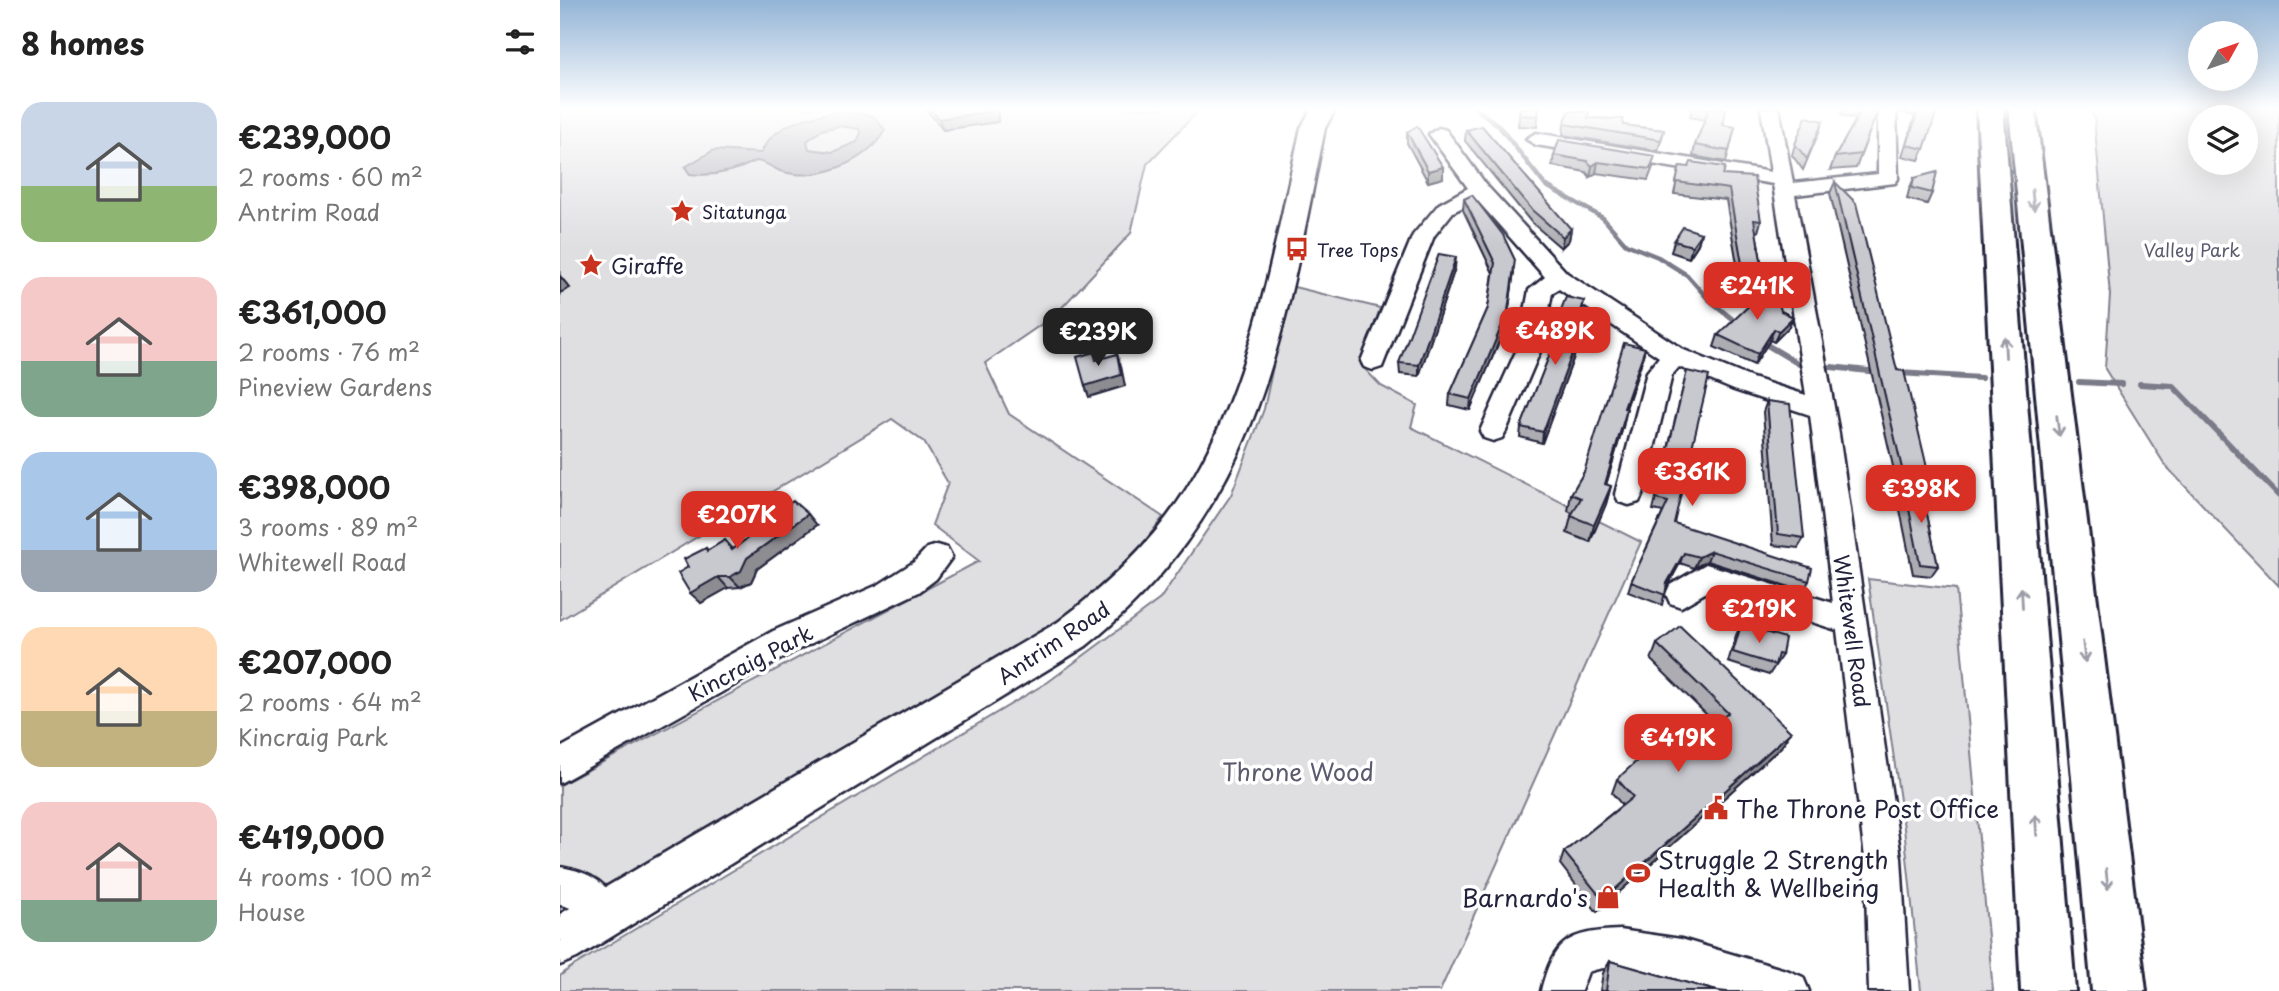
<!DOCTYPE html>
<html lang="en">
<head>
<meta charset="utf-8">
<style>
	body { margin:0; font-family:"Playpen Sans",sans-serif; background:#f2f2f2; color:#222; height:100vh; display:flex; flex-direction:column; font-size:26px; white-space:nowrap }
	* { box-sizing:border-box; margin:0 }
	p { font-size:23px; color:#767676 }
	.icon { flex:none; width:38px; height:38px; fill:none; stroke:currentColor; stroke-width:2; stroke-linecap:round; stroke-linejoin:round }
	.map { position:relative; flex:1; overflow:hidden }
	.details { display:flex; flex-direction:column; background:#fff; width:560px }
	.details>* { flex:none }
	.needle { width:46px; rotate:50deg }
	.buttons { position:absolute; left:1628px; top:21px; display:grid; gap:14px }
	.buttons a { display:grid; place-items:center; width:70px; height:70px; border-radius:50%; background:#fff; box-shadow:0 7px 28px #0002; font-size:35px }
	.price { position:absolute; translate:-50% -60px; padding:0 16px; border-radius:14px; background:#d93025; color:#fff; font-size:23px; line-height:46px; filter:drop-shadow(0 2px 4px #0008) }
	.price::after { content:''; position:absolute; left:50%; top:42px; width:21px; height:16px; margin-left:-10px; background:inherit; clip-path:polygon(0 0,100% 0,50% 100%) }
	.price.current { background:#222; color:#fff }
	ul { padding:0; list-style:none }
	li { display:flex; align-items:center; gap:21px; height:175px; padding:0 21px }
	li span { display:grid; place-items:center; flex:none; width:196px; height:140px; border-radius:21px; color:#555 }
	li>.icon { margin-inline-start:auto }
	span .icon { width:84px; height:84px; fill:#fffc; stroke-width:1 }
	li b { font-size:30px }
	h2 { display:flex; justify-content:space-between; align-items:center; height:84px; padding:0 21px; font-size:30px }
	main { display:flex; flex:1; min-height:0 }
	.map>svg:first-child { display:block }
	.green { fill:#dfdfe2; stroke:#80808e; stroke-width:2; fill-rule:evenodd }
	.water { fill:#b4b4bc; stroke:#7a7a88; stroke-width:2; fill-rule:evenodd }
	.lines { fill:none; stroke-linecap:round; stroke-linejoin:round }
	.stream-far1 { stroke:#7a7a88; stroke-width:4.5 }
	.stream { stroke:#7a7a88; stroke-width:6 }
	.minor-casing { stroke:#22223b; stroke-width:5 }
	.major-casing { stroke:#22223b; stroke-width:5 }
	.highway-casing { stroke:#22223b; stroke-width:6 }
	.minor { fill:#fff; fill-rule:evenodd }
	.major { fill:#fff; fill-rule:evenodd }
	.highway { fill:#fff; fill-rule:evenodd }
	.wall { fill:#acacb2; stroke:#22223b; stroke-width:2 }
	.shaded-wall { fill:#8c8c91; stroke:#22223b; stroke-width:2 }
	.building { fill:#c8c8cf; stroke:#22223b; stroke-width:2 }
	.oneway { stroke:#9c9ca7 }
	.labels { text-anchor:middle; dominant-baseline:central; stroke-width:7; stroke-linejoin:round; paint-order:stroke }
	.far-poi-label { font-size:18px; fill:#22223b; stroke:#fff; text-anchor:start }
	.far-park-label { font-size:18px; fill:#5b5b6d; stroke:#fff }
	.poi-label { font-size:21px; fill:#22223b; stroke:#fff; text-anchor:start }
	.street-label { font-size:21px; fill:#22223b; stroke:#fff }
	.near-park-label { font-size:24px; fill:#5b5b6d; stroke:#fff }
	.near-poi-label { font-size:24px; fill:#22223b; stroke:#fff; text-anchor:start }
</style>
</head>
<body>
<main>
<section class="details">
<h2>8 homes<svg class="icon" aria-label="filters" viewBox="0 0 24 24"><path d="M4 7h16M4 17h16"/><circle cx="9" cy="7" r="2"/><circle cx="15" cy="17" r="2"/></svg></h2>
<ul>
<li><span style="background:linear-gradient(#c9d6e8 60%,#8fb573 0)"><svg class="icon" aria-label="home" viewBox="0 0 24 24"><path d="M3 11l9-7 9 7M6 9v11h12V9"/></svg></span><div><b>€239,000</b><p>2 rooms · 60 m²</p><p>Antrim Road</p></div></li>
<li><span style="background:linear-gradient(#f6c9c9 60%,#7fa58c 0)"><svg class="icon" aria-label="home" viewBox="0 0 24 24"><path d="M3 11l9-7 9 7M6 9v11h12V9"/></svg></span><div><b>€361,000</b><p>2 rooms · 76 m²</p><p>Pineview Gardens</p></div></li>
<li><span style="background:linear-gradient(#a9c7e8 70%,#9aa5b1 0)"><svg class="icon" aria-label="home" viewBox="0 0 24 24"><path d="M3 11l9-7 9 7M6 9v11h12V9"/></svg></span><div><b>€398,000</b><p>3 rooms · 89 m²</p><p>Whitewell Road</p></div></li>
<li><span style="background:linear-gradient(#ffd9b3 60%,#c2b280 0)"><svg class="icon" aria-label="home" viewBox="0 0 24 24"><path d="M3 11l9-7 9 7M6 9v11h12V9"/></svg></span><div><b>€207,000</b><p>2 rooms · 64 m²</p><p>Kincraig Park</p></div></li>
<li><span style="background:linear-gradient(#f6c9c9 70%,#7fa58c 0)"><svg class="icon" aria-label="home" viewBox="0 0 24 24"><path d="M3 11l9-7 9 7M6 9v11h12V9"/></svg></span><div><b>€419,000</b><p>4 rooms · 100 m²</p><p>House</p></div></li>
</ul>
</section>
<div class="map">
<svg width="1719" height="991" viewBox="0 0 1719 991">
	<rect width="100%" height="100%" fill="#fff"/>
	<filter id="ink" filterUnits="userSpaceOnUse"><feTurbulence type="fractalNoise" baseFrequency=".0143" numOctaves="2"/><feDisplacementMap in="SourceGraphic" scale="14" xChannelSelector="R" yChannelSelector="G"/><feConvolveMatrix kernelMatrix="1 2 1 2 8 2 1 2 1" color-interpolation-filters="sRGB"/></filter>
	<g filter="url(#ink)">
		<g class="green">
			<polygon points="0,108 641,108 587,164 571,233 495,315 425,363 449,414 603,517 553,584 513,616 0,916 0,785 419,561 372,525 388,483 364,442 332,419 0,620"/>
			<path d="M 1528,108 L 1719,108 L 1719,586 L 1605,465 L 1545,369 L 1550,295 L 1534,118 ZM 1640,117 L 1685,117 L 1685,163 L 1640,163 Z"/>
			<polygon points="730,286 820,308 801,365 821,386 857,405 851,427 1081,542 880,991 0,991 0,976 10,968 488,682 600,599 671,495 704,409"/>
			<polygon points="1308,579 1396,589 1433,991 1361,991 1344,828"/>
		</g>
		<path class="water" d="M 282,111 L 313,116 L 325,130 C 308,162 256,183 220,171 C 211,167 206,162 196,161 C 176,171 152,177 130,174 L 125,167 L 154,150 L 201,153 C 213,123 253,115 282,111 ZM 279,126 L 299,129 L 301,133 L 297,142 L 272,152 L 249,149 L 247,141 L 262,130 Z"/>
		<g class="lines">
			<polyline class="stream-far1" points="915,108 938,125 985,185 1043,218 1066,244 1098,257 1127,275 1148,299 1180,325"/>
			<g class="stream">
				<polyline points="1202,342 1239,364"/>
				<polyline points="1271,367 1318,372"/>
				<polyline points="1339,373 1421,378"/>
				<polyline points="1519,382 1561,384"/>
				<polyline points="1580,384 1613,386 1719,496"/>
			</g>
			<g class="minor-casing">
				<g id="minor">
					<polygon points="1201,108 1219,108 1233,183 1318,174 1318,108 1336,108 1338,179 1335,183 1235,195 1279,434 1341,858 1349,991 1309,991 1305,858 1277,630 1150,590 1121,607 1110,603 1106,594 1110,585 1146,564 1273,603 1250,415 1174,390 1119,367 1112,375 1083,494 1079,502 1069,505 1059,502 1055,494 1087,372 1099,357 999,289 992,293 982,347 946,431 942,438 933,441 924,438 920,431 958,347 969,290 985,277 917,200 893,212 874,236 822,367 813,370 804,367 801,361 853,235 879,204 908,188 869,134 879,128 886,130 927,186 1007,273 1124,350 1192,378 1246,395 1213,184 976,145 966,139 976,133 1211,172"/>
					<polygon points="377,545 387,548 392,557 376,579 359,592 235,651 0,783 0,748 213,631 318,585 354,562 367,548"/>
					<path d="M 0,867 C 31,872 50,884 62,913 L 56,926 L 43,932 C 25,925 21,908 0,905 Z"/>
					<path d="M 1060,930 L 1121,939 L 1229,971 L 1243,977 L 1249,991 C 1222,991 1194,991 1167,991 C 1122,987 1074,955 1028,972 L 1021,991 L 981,991 C 994,940 1008,932 1060,930 Z"/>
				</g>
			</g>
			<g class="major-casing">
				<path id="major" d="M 752,108 L 776,108 L 765,128 C 723,336 702,504 526,646 L 17,958 L 0,965 L 0,914 L 498,622 C 548,584 594,541 627,488 C 692,385 714,245 741,128 Z"/>
			</g>
			<g class="highway-casing">
				<g id="highway">
					<polygon points="1417,108 1443,108 1515,991 1461,991"/>
					<polygon points="1449,108 1475,108 1586,991 1532,991"/>
				</g>
			</g>
			<use href="#minor" class="minor"/>
			<use href="#major" class="major"/>
			<use href="#highway" class="highway"/>
		</g>
		<g class="wall">
			<polygon points="365,108 438,108 438,122 383,130"/>
			<polygon points="960,108 979,108 977,127 958,126"/>
			<polygon points="1132,108 1166,108 1163,125 1175,127 1166,162 1133,156 1135,145 1145,120 1130,117"/>
			<polygon points="1283,108 1303,108 1317,112 1296,168 1270,170 1275,157 1296,119 1281,115"/>
			<polygon points="1342,108 1365,108 1364,149 1359,160 1342,156 1355,116 1341,112"/>
			<polygon points="1028,118 1063,125 1104,130 1098,151 1003,135 1004,124"/>
			<polygon points="1263,121 1259,132 1243,170 1232,155 1235,144"/>
			<polygon points="906,130 1011,229 1009,240 1001,248 971,222 905,141"/>
			<polygon points="847,132 883,167 883,178 868,182 847,143"/>
			<polygon points="994,155 1093,167 1088,180 1036,173 1030,177 1026,172 992,166"/>
			<polygon points="1120,166 1163,175 1201,221 1198,232 1196,232 1205,283 1201,294 1182,293 1166,200 1114,194"/>
			<polygon points="1354,178 1372,193 1367,204 1347,199 1349,190"/>
			<polygon points="1275,182 1337,370 1370,480 1363,491 1362,491 1378,566 1371,576 1353,574 1337,495 1342,488 1338,488 1270,193"/>
			<polygon points="904,199 954,271 947,323 910,410 889,405 890,394 928,308 933,273 903,210"/>
			<polygon points="1141,233 1138,244 1129,258 1111,252 1114,241"/>
			<polygon points="895,268 859,376 840,374 839,363"/>
			<polygon points="1024,301 1019,323 1023,324 1022,335 982,443 960,437 961,427 1001,326 997,326 999,315"/>
			<polygon points="1221,311 1233,317 1228,328 1214,342 1210,340 1194,365 1154,347 1158,335"/>
			<polygon points="1085,348 1080,367 1066,408 1063,427 1046,485 1051,486 1046,504 1030,542 1007,533 1012,513 1008,511 1011,494 1024,472"/>
			<polygon points="1127,371 1114,523 1249,581 1243,591 1147,561 1134,568 1120,563 1106,588 1102,605 1068,592 1071,582 1103,512 1093,510"/>
			<polygon points="1207,401 1244,538 1238,548 1213,545 1203,412"/>
			<polygon points="206,519 257,525 197,569 191,582 180,587 168,588 141,603 128,567 146,548 148,550 165,540 173,549 209,522"/>
			<polygon points="1181,625 1222,655 1209,675 1168,662 1176,635"/>
			<polygon points="1097,644 1221,747 1037,912 1000,864 1004,852 1062,805 1052,793 1057,779 1129,746 1156,724 1091,660"/>
			<polygon points="1050,961 1156,991 1040,991 1043,973"/>
		</g>
		<g class="shaded-wall">
			<polygon points="434,108 438,108 438,122 383,130 379,119"/>
			<polygon points="1038,162 1036,173 1030,177 1032,166"/>
			<polygon points="883,167 883,178 868,182 868,171"/>
			<polygon points="1011,229 1009,240 1001,248 1003,237"/>
			<polygon points="1141,233 1138,244 1129,258 1132,246"/>
			<polygon points="896,257 895,268 859,376 859,365"/>
			<polygon points="954,271 947,323 910,410 911,399"/>
			<polygon points="0,276 10,288 0,293"/>
			<polygon points="1233,317 1228,328 1214,342 1219,331"/>
			<polygon points="1023,324 1022,335 982,443 983,432"/>
			<polygon points="1214,329 1210,340 1194,365 1198,354"/>
			<polygon points="1085,348 1080,367 1060,426 1064,408"/>
			<polygon points="557,354 561,366 565,386 529,397 525,386"/>
			<polygon points="1067,409 1063,427 1041,502 1045,484"/>
			<polygon points="1051,486 1046,504 1030,542 1034,525"/>
			<polygon points="248,514 257,525 197,569 191,582 180,587 170,577 187,558"/>
			<polygon points="1151,551 1147,561 1134,568 1139,557"/>
			<polygon points="1124,553 1120,563 1104,593 1107,583"/>
			<polygon points="158,577 168,588 141,603 130,593"/>
			<polygon points="1231,732 1221,747 1037,912 1043,900"/>
		</g>
		<g class="building">
			<polygon points="369,108 434,108 434,111 379,119"/>
			<polygon points="960,108 979,108 978,116 959,115"/>
			<polygon points="1142,108 1166,108 1163,125 1175,127 1169,151 1135,145 1149,109"/>
			<polygon points="1359,108 1365,108 1377,111 1364,149 1347,145"/>
			<polygon points="1302,109 1317,112 1301,154 1275,157"/>
			<polygon points="1009,111 1029,112 1028,118 1063,119 1063,125 1104,130 1101,140 1004,124"/>
			<polygon points="1246,117 1263,121 1247,159 1235,144"/>
			<polygon points="857,126 883,167 868,171 847,132"/>
			<polygon points="922,126 1011,229 1003,237 973,211 906,130"/>
			<polygon points="999,140 1095,156 1090,169 1038,162 1032,166 1027,161 994,155"/>
			<polygon points="1131,162 1165,167 1163,175 1194,177 1201,221 1194,220 1205,283 1185,281 1169,189 1116,182 1120,166 1129,167"/>
			<polygon points="1377,172 1372,193 1352,188 1354,178"/>
			<polygon points="1275,182 1296,203 1337,370 1344,371 1370,480 1344,477"/>
			<polygon points="912,195 943,235 955,260 948,311 911,399 890,394 928,308 935,263 904,199"/>
			<polygon points="1123,227 1141,233 1132,246 1114,241"/>
			<polygon points="879,254 896,257 859,365 839,363"/>
			<polygon points="1214,282 1221,311 1233,317 1219,331 1214,329 1198,354 1158,335"/>
			<polygon points="1006,297 1024,301 1018,323 1023,324 983,432 961,427 1005,316 999,315"/>
			<polygon points="1064,343 1085,348 1064,408 1067,409 1045,484 1051,486 1034,525 1011,516 1021,498 1011,494 1024,472"/>
			<polygon points="534,352 536,360 557,354 561,375 525,386 517,357"/>
			<polygon points="1127,371 1149,376 1114,523 1252,568 1249,581 1151,551 1139,557 1124,553 1107,583 1105,595 1071,582 1108,502 1096,499"/>
			<polygon points="1207,401 1230,404 1244,538 1218,534"/>
			<polygon points="1344,484 1361,486 1378,566 1360,564"/>
			<polygon points="233,501 248,514 187,558 181,571 170,577 158,577 130,593 118,573 128,567 124,559 146,548 147,551 165,540 172,550 210,521 206,519"/>
			<polygon points="1181,625 1225,638 1222,655 1218,654 1215,665 1173,652"/>
			<polygon points="1120,626 1231,732 1043,900 1004,852 1073,797 1057,779 1112,729 1129,746 1168,713 1097,644"/>
			<polygon points="1050,961 1156,991 1046,991"/>
		</g>
		<defs><path id="oneway-shaft" d="M-6 0H5M1.5-3L5.5 0L1.5 3" fill="none" stroke-width="1.6" stroke-linecap="round" stroke-linejoin="round" transform="scale(1.75)"/></defs>
		<g class="oneway">
			<use href="#oneway-shaft" transform="translate(1473 200) rotate(84)"/>
			<use href="#oneway-shaft" transform="translate(1445 347) rotate(-93)"/>
			<use href="#oneway-shaft" transform="translate(1498 426) rotate(83)"/>
			<use href="#oneway-shaft" transform="translate(1462 598) rotate(-93)"/>
			<use href="#oneway-shaft" transform="translate(1524 652) rotate(83)"/>
			<use href="#oneway-shaft" transform="translate(1476 825) rotate(-94)"/>
			<use href="#oneway-shaft" transform="translate(1547 879) rotate(84)"/>
		</g>
	</g>
	<linearGradient id="sky" x2="0" y2="1"><stop stop-color="#93b4d6"/><stop offset="0.44" stop-color="#fff"/><stop offset="1" stop-color="#fff" stop-opacity="0"/></linearGradient>
	<rect width="1719" height="247" fill="url(#sky)"/>
	<defs>
		<g id="sight-bare" transform="scale(1.89)"><path d="M0-6L1.8-2.2L6-1.7L2.9 1.2L3.7 5.4L0 3.3L-3.7 5.4L-2.9 1.2L-6-1.7L-1.8-2.2Z" fill="#c8321e" stroke="#fff" stroke-width="2.5" paint-order="stroke"/></g>
		<g id="bus-bare" transform="scale(1.89)"><path d="M-5-6H5V4H4V6H2V4H-2V6H-4V4H-5ZM-3.5-4V0h7V-4ZM-3.5 1.2v1.5H-2V1.2ZM2 1.2v1.5H3.5V1.2Z" fill="#c8321e" stroke="#fff" stroke-width="2.5" paint-order="stroke"/></g>
		<g id="civic-bare" transform="scale(1.89)"><path d="M-.6-6.5H3V-4.5H.6V-3L4-1V1h2V6H-6V1h2V-1L-.6-3ZM-1.2 2.5V6h2.4V2.5Z" fill="#c8321e" stroke="#fff" stroke-width="2.5" paint-order="stroke"/></g>
		<g id="stadium-bare" transform="scale(1.89)"><path d="M0-5a6.5 5 0 1 0 0 10a6.5 5 0 1 0 0-10ZM-3.5-1.8h7v3.6h-7Z" fill="#c8321e" stroke="#fff" stroke-width="2.5" paint-order="stroke"/></g>
		<g id="shop-bare" transform="scale(1.89)"><path d="M-5-2.5h2.3a2.7 3.5 0 0 1 5.4 0H5L5.5 6h-11ZM-1.5-2.5h3a1.5 2.3 0 0 0-3 0Z" fill="#c8321e" stroke="#fff" stroke-width="2.5" paint-order="stroke"/></g>
	</defs>
	<g fill-rule="evenodd">
		<use href="#sight-bare" x="122" y="211"/>
		<use href="#bus-bare" x="737" y="249"/>
		<use href="#sight-bare" x="31" y="265"/>
		<use href="#civic-bare" x="1156" y="808"/>
		<use href="#stadium-bare" x="1078" y="873"/>
		<use href="#shop-bare" x="1048" y="897"/>
	</g>
	<g class="labels">
		<g class="far-poi-label">
			<text x="142" y="211">Sitatunga</text>
			<text x="757" y="249">Tree Tops</text>
		</g>
		<g class="far-park-label">
			<text x="1632" y="249">Valley Park</text>
		</g>
		<g class="poi-label">
			<text x="51" y="265">Giraffe</text>
		</g>
		<g class="street-label">
			<text transform="translate(1293 631) rotate(82)">Whitewell Road</text>
			<text transform="translate(493 642) rotate(-34)">Antrim Road</text>
			<text transform="translate(190 662) rotate(-28)">Kincraig Park</text>
		</g>
		<g class="near-park-label">
			<text x="738" y="771">Throne Wood</text>
		</g>
		<g class="near-poi-label">
			<text x="1176" y="808">The Throne Post Office</text>
			<text x="1098" y="859">Struggle 2 Strength<tspan x="1098" dy="28">Health &amp; Wellbeing</tspan></text>
			<text x="1028" y="897" text-anchor="end">Barnardo's</text>
		</g>
	</g>
</svg>
<div class="buttons">
<a><svg class="needle" viewBox="-14 -14 28 28"><path d="M0-13l5 13h-10z" fill="#e53935"/><path d="M0 13l5-13h-10z" fill="#767676"/></svg></a>
<a><svg class="icon" aria-label="layers" viewBox="0 0 24 24"><path d="M12 4l9 5-9 5-9-5zM3 14l9 5 9-5"/></svg></a>
</div>
<b class="price" style="left:1197px;top:322px">€241K</b>
<b class="price" style="left:995px;top:367px">€489K</b>
<b class="price current" style="left:538px;top:368px">€239K</b>
<b class="price" style="left:1132px;top:508px">€361K</b>
<b class="price" style="left:1361px;top:525px">€398K</b>
<b class="price" style="left:177px;top:551px">€207K</b>
<b class="price" style="left:1199px;top:645px">€219K</b>
<b class="price" style="left:1118px;top:774px">€419K</b>
</div>
</main>
</body>
</html>
